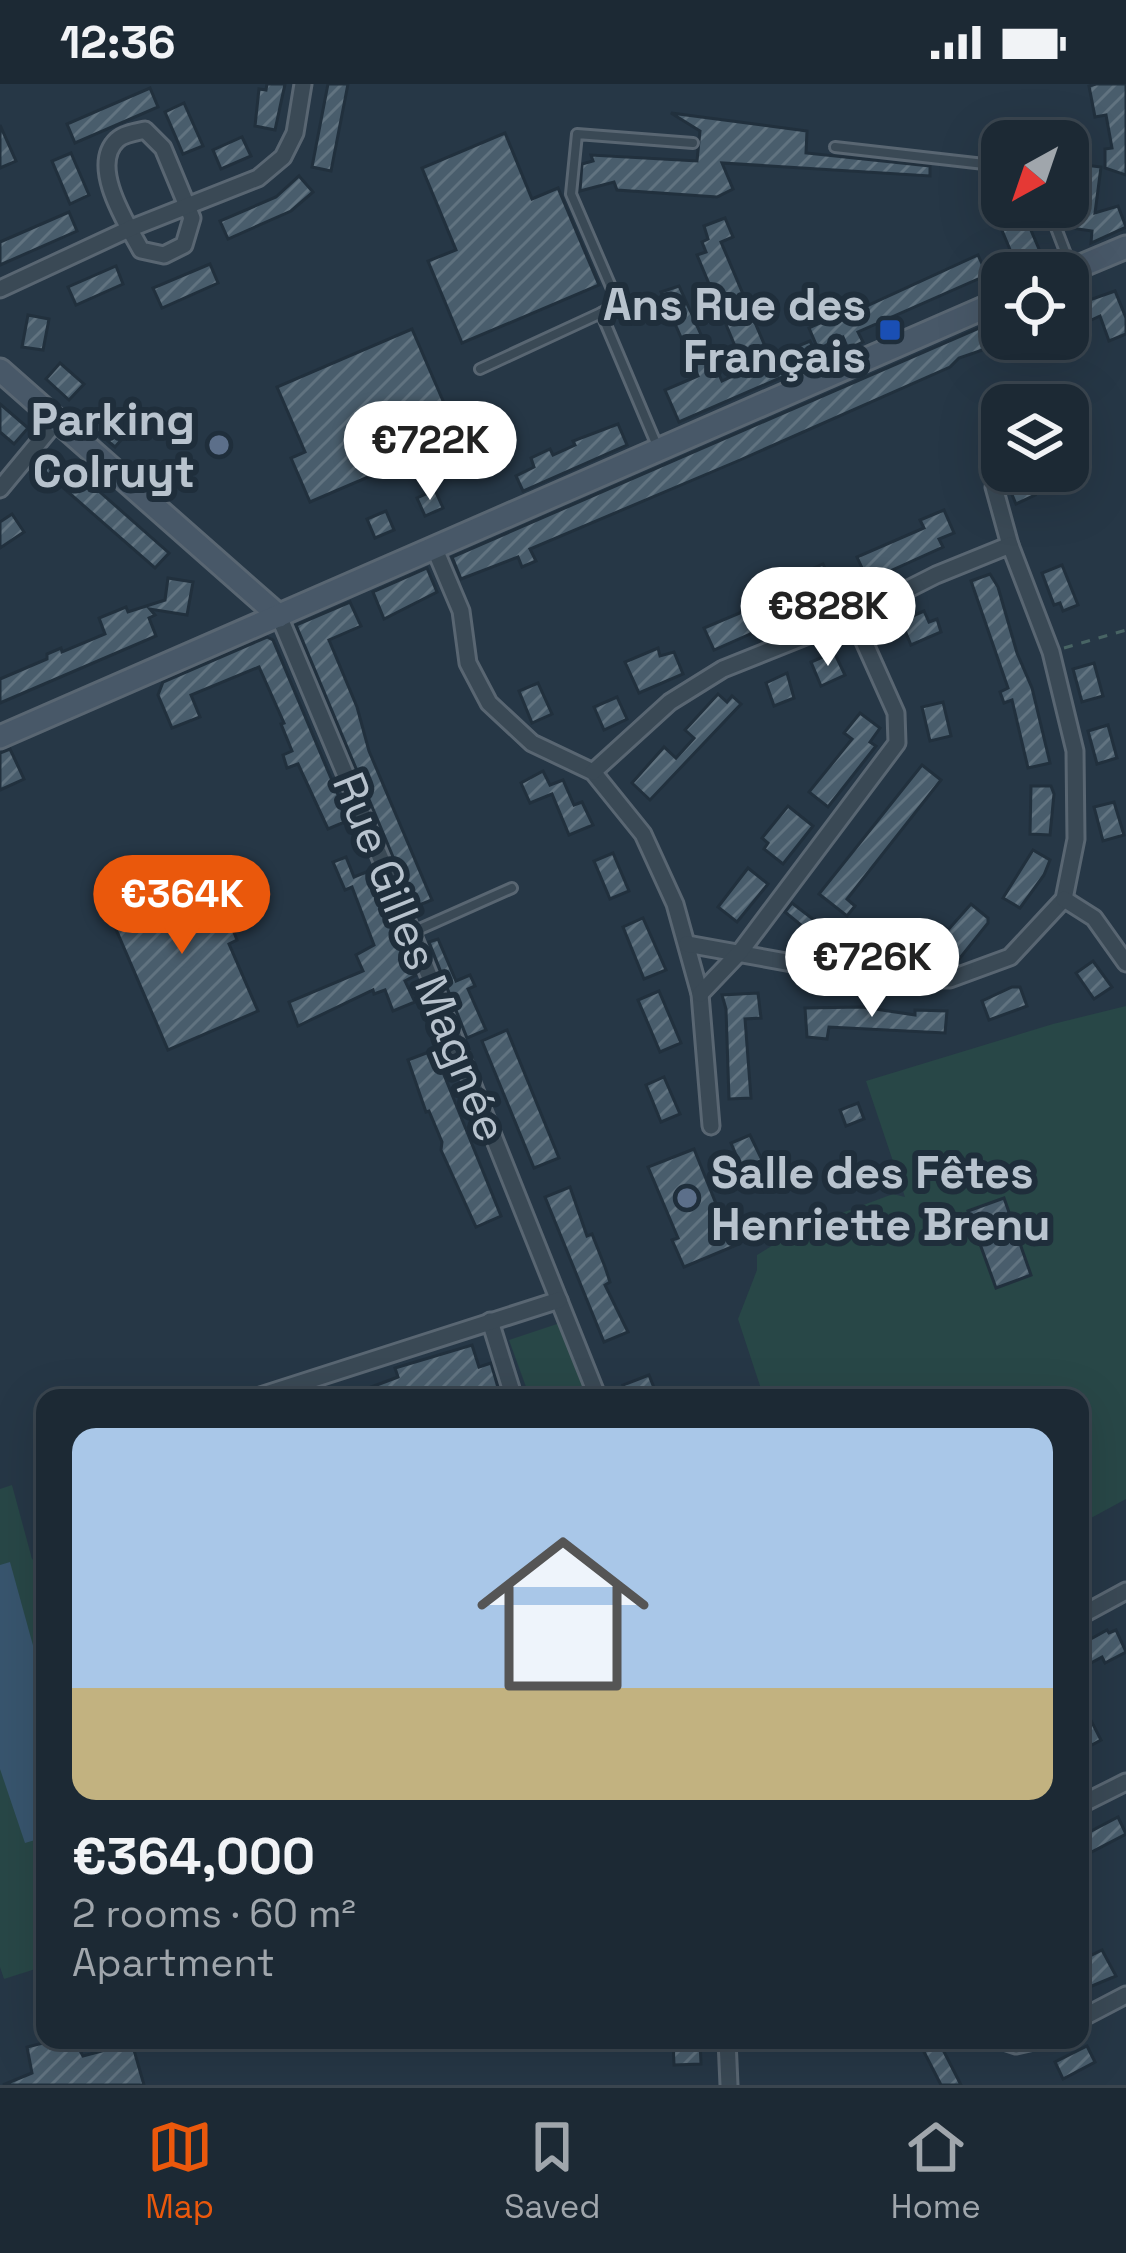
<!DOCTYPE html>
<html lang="en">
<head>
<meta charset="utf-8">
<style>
	body { margin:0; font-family:"Space Grotesk",sans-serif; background:#293540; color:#f1f3f6; height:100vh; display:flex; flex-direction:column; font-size:45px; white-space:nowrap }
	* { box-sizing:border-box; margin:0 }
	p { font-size:39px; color:#a0a6ac }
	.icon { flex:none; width:66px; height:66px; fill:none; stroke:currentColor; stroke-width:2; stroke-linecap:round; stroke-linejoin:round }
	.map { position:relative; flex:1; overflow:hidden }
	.drawer { position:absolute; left:36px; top:1305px; width:1053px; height:660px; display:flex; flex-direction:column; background:#1c2934; border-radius:24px; box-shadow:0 12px 48px #0002,0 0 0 3px #3a454f }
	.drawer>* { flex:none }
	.needle { width:78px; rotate:220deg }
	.fabs { position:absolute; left:981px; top:36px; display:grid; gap:24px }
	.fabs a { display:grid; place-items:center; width:108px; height:108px; border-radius:24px; background:#1c2934; box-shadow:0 12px 48px #0002,0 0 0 3px #3a454f; font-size:60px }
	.price { position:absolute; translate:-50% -102px; padding:0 27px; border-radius:42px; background:#fff; color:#222; font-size:39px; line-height:78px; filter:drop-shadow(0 3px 6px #0008) }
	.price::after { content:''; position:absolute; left:50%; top:72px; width:36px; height:27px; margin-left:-18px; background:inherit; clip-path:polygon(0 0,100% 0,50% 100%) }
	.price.current { background:#ea580c; color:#fff }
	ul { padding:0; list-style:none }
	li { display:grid; align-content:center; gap:24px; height:636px; padding:0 36px }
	li span { display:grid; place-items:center; height:372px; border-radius:24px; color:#555 }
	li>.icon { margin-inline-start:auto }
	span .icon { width:216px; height:216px; fill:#fffc; stroke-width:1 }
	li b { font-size:51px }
	.status { display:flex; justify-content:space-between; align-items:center; height:84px; padding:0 60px; background:#1c2934; direction:ltr }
	.status svg { height:33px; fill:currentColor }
	.dock { display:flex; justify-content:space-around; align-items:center; height:168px; border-top:3px solid #3a454f; background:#1c2934; font-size:33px; color:#a0a6ac }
	.dock a { display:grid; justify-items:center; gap:6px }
	.dock .current { color:#ea580c }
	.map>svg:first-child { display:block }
	.park { fill:#284747 }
	.water { fill:#38556e }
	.building { fill:url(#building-hatch); stroke:#21303d; stroke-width:3 }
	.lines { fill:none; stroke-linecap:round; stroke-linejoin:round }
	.lane-casing { stroke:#596672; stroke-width:14 }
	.street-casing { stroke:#596672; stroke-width:21 }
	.secondary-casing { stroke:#596672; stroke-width:27 }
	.path { stroke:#486464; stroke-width:3; stroke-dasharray:9 9; stroke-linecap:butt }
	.lane { stroke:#3a4955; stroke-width:8 }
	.street { stroke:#3a4955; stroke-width:15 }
	.secondary { stroke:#485868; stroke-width:21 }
	.transit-dot { fill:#1a4fb4; stroke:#1f2e3b; stroke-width:4.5 }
	.service-dot { fill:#5c6f8a; stroke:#1f2e3b; stroke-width:4.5 }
	.labels { text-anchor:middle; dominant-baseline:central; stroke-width:12; stroke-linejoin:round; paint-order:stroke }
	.poi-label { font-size:45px; font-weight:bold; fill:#b8c3ce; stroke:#1f2e3b; text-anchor:end }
	.street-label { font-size:45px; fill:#b8c3ce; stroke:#1f2e3b }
</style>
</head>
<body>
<div class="status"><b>12:36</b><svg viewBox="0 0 49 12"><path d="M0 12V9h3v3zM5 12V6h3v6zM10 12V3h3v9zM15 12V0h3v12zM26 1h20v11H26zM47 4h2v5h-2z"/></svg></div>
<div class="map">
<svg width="1126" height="2001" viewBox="0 0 1126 2001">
	<defs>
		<pattern id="building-hatch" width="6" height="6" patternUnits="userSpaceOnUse" patternTransform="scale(3)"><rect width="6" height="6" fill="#495d6c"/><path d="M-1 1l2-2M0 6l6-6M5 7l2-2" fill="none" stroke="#617380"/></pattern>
	</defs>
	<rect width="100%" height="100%" fill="#263746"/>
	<g class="park">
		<polygon points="1126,922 1126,1415 1080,1440 1080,1314 764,1314 738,1235 757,1186 757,1171 781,1156 777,1153 893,1110 905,1113 866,997 1053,940"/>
		<polygon points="560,1239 587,1311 530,1314 509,1256"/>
		<polygon points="12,1401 32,1475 45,1481 45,1882 4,1895 0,1883 0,1405"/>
	</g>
	<polygon class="water" points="10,1478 45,1605 45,1753 25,1759 0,1685 0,1481"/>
	<g class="building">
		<polygon points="267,0 285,0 275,46 255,42 259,5 266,6"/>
		<polygon points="328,0 348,0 331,87 312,83"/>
		<polygon points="1096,0 1126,0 1126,91 1105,84 1105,65 1112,64 1106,31 1095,33 1089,2"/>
		<polygon points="150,4 158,23 75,59 67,40"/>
		<polygon points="184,19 203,62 183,70 165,28"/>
		<polygon points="671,29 807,47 806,69 930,82 930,92 722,79 733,105 717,113 617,106 614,98 580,107 582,80 593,77 591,71 697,77 700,47"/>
		<polygon points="0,41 16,77 0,84"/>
		<polygon points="505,49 532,115 558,104 599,201 462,259 428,177 456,166 422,84"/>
		<polygon points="242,53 251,72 221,85 213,66"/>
		<polygon points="71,69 89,111 70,120 52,77"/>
		<polygon points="1068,79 1101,83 1095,129 1118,122 1126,143 1091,159 1092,147 1064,143 1059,127 1059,123 1068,123"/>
		<polygon points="299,92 313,108 291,127 228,155 220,137 276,113"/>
		<polygon points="1016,123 1021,123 1045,179 1020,189 1002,189 1002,201 995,203 985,180 1011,168 996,132"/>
		<polygon points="69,128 77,147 0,181 0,158"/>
		<polygon points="725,134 733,153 721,158 770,274 810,257 819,277 679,338 665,306 698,292 661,208 679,202 722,297 745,286 697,171 706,168 702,158 708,155 704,142"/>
		<polygon points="978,171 987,191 858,248 863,258 848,265 843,253 818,265 809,244 834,233 836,236"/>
		<polygon points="210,180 218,199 162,224 153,204"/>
		<polygon points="116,182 123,200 76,221 68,203"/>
		<polygon points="1079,200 1087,217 1115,207 1126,234 1126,250 1109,257 1100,232 1068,247 1068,205"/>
		<polygon points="28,231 49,235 43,266 22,263"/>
		<polygon points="1002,234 1000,260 959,274 950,283 740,376 530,465 536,477 522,483 518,473 461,495 452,473"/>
		<polygon points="412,245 459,354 310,418 291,374 305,368 277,303"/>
		<polygon points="60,279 84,300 69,316 46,295"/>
		<polygon points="0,320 28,344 14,360 0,348"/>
		<polygon points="107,325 130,346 115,363 91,343"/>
		<polygon points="618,340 627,361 523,407 516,392 534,383 531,374 550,365 553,371 575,361 573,357"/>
		<polygon points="58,371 169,469 155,484 44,387"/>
		<polygon points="1002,387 1024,387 1035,411 1016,420"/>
		<polygon points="435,406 443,424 425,432 417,414"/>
		<polygon points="944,426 954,449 939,455 943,463 868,497 857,473 924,444 920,436"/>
		<polygon points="386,427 394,446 375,454 367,435"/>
		<polygon points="12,430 24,448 0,464 0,438"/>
		<polygon points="823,480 837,511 792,531 782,508 794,503 790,495"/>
		<polygon points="1062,481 1078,521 1063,527 1060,519 1054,521 1042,489"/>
		<polygon points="427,484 437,508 384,535 373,508"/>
		<polygon points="990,490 998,503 1017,569 1032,604 1050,679 1028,684 1012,616 1004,619 1000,608 1008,604 971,497"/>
		<polygon points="168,494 193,498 187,531 150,525 155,531 149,534 156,552 0,619 0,595 47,575 47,570 61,564 62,568 105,550 99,534 126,523 128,528 165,516"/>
		<polygon points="350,518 361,542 329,556 357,623 369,667 432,816 414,823 296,541"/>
		<polygon points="749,525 759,546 714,566 704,544"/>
		<polygon points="924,527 929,538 937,535 941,548 911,561 901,537"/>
		<polygon points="267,553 273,556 341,718 339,719 347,737 328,745 298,680 287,684 283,671 292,667 281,640 284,639 259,583 191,611 200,633 172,644 158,611 163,598"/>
		<polygon points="658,564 660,572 674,568 683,590 639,609 625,578"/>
		<polygon points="834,568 845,591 821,602 811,578"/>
		<polygon points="1094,579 1103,612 1082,618 1073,585"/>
		<polygon points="787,589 794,614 774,622 766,599"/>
		<polygon points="538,599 552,630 532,639 519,607"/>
		<polygon points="718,610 727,618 732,612 741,620 650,716 632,699 664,663 676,674 694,654 685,646"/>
		<polygon points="617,613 627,635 604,646 594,623"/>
		<polygon points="943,618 951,652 930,657 922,623"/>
		<polygon points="860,629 880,644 870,658 876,662 828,723 809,708 852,655 844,649"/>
		<polygon points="1108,641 1117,674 1097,680 1088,647"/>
		<polygon points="10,665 24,695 0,706 0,669"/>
		<polygon points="922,681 941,696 847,815 855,822 847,832 819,810"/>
		<polygon points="543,687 550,701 563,696 574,721 582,718 593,741 569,751 552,710 530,719 521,699"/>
		<polygon points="1031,702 1051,702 1054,710 1050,751 1030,750"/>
		<polygon points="1114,718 1124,751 1103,757 1094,723"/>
		<polygon points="788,722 813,742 783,780 764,765 768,759 762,754"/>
		<polygon points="1033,766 1050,776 1044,791 1020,824 1003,814"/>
		<polygon points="613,769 629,807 610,815 594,777"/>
		<polygon points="346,773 354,793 369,787 416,891 405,897 415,918 393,927 385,906 374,910 373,906 298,942 289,918 363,887 356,871 374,861 352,803 345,806 333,778"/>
		<polygon points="748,784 768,800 737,838 718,823"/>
		<polygon points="166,789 172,801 200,789 212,817 220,813 237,856 229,860 258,927 168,966 109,829 117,826 111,813"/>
		<polygon points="792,819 831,849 824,860 785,828"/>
		<polygon points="971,820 988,834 988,839 960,874 933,853 942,841 948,846"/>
		<polygon points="643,834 666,886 644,895 623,843"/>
		<polygon points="438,855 456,897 470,891 475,902 468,905 486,946 467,954 429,858"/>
		<polygon points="1093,877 1112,903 1094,915 1076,889"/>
		<polygon points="1012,903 1020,903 1027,922 989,936 982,917"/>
		<polygon points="659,907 681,959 660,968 638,916"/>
		<polygon points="758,909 761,934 745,935 751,1014 729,1015 726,925 722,911"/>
		<polygon points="862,923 915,931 915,926 947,927 945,949 829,943 827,955 807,953 805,924"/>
		<polygon points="507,946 559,1074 534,1084 482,957"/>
		<polygon points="434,966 501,1132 476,1143 441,1066 442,1058 429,1027 426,1028 408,976"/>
		<polygon points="664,993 680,1030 661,1038 646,1001"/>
		<polygon points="858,1019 864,1035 846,1042 840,1026"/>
		<polygon points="750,1051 762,1076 742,1085 731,1059"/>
		<polygon points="694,1065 727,1147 732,1144 739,1160 684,1183 672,1156 678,1154 648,1083"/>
		<polygon points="570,1103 587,1152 592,1150 605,1183 610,1198 605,1201 628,1248 604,1258 545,1113"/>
		<polygon points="1004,1114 1031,1191 996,1204 968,1127"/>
		<polygon points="472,1261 479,1283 491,1279 501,1314 342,1314 398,1293 395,1284"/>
		<polygon points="649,1291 658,1314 628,1314 623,1301"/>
		<polygon points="1107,1546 1109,1549 1116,1546 1126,1568 1105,1579 1102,1573 1087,1581 1080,1561"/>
		<polygon points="1080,1615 1101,1656 1084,1665 1080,1658"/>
		<polygon points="1118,1733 1126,1750 1080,1774 1080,1753"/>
		<polygon points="1102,1866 1116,1892 1080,1907 1080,1877"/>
		<polygon points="55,1956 74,1956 83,1972 132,1959 144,2001 3,2001 32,1989 27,1963"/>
		<polygon points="673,1956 700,1956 701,1980 674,1981"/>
		<polygon points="928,1956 938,1956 961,2001 941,2001 920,1960"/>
		<polygon points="1087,1962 1095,1978 1063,1995 1055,1978"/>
	</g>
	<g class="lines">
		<g class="lane-casing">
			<g id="lane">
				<polyline points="835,63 1002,82"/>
				<polyline points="1048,123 1071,183"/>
				<polyline points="480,285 601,229"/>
				<polyline points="658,364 601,229 618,219 571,110 577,50 693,59"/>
				<polyline points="413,848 512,804"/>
			</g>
		</g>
		<g class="street-casing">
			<g id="street">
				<path d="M 145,46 L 163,64 L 192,134 L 184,161 L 164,171 L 141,166 C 127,140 89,82 117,56 C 123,50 136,48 145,46 Z"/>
				<polyline points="0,205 129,145 258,94 283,73 295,49 303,0"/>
				<polyline points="994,403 1010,461"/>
				<polyline points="0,405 58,335"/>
				<polyline points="434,463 461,527 468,579 489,619 532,659 593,688 643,750 675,820 700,910 711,1042"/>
				<polyline points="279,532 412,849 598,1314"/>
				<polyline points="593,688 670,618 723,585 853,533 936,491 1010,461 1051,568 1075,667 1076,755 1064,815 1010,873 950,895 875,894 687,860"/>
				<polyline points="1064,815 1094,834 1126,879"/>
				<polyline points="700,910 740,868 897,659 896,629 853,533"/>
				<polyline points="490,1237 514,1314"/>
				<polyline points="254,1314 559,1216"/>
				<polyline points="1080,1532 1126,1507"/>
				<polyline points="1080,1721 1126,1698"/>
				<polyline points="1080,1935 1126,1911"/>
				<polyline points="727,1956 729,2001"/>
				<polyline points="1001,1956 1016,1961 1038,1956"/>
			</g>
		</g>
		<g class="secondary-casing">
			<g id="secondary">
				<polyline points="1064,189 1126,163"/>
				<polyline points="0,286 279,532"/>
				<polyline points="0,653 1002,216"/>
			</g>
		</g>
		<polyline class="path" points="1064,564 1126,546"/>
		<use href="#lane" class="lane"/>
		<use href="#street" class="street"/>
		<use href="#secondary" class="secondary"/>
	</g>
	<rect class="transit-dot" x="878" y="234" width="24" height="24" rx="6"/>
	<g class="service-dot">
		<circle cx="219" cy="361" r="12"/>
		<circle cx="687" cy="1114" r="12"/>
	</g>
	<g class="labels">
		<g class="poi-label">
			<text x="866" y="220">Ans Rue des<tspan x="866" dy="52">Français</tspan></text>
			<text x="195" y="335">Parking<tspan x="195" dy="52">Colruyt</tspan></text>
			<text x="711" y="1088" text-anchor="start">Salle des Fêtes<tspan x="711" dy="52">Henriette Brenu</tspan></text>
		</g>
		<g class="street-label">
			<text transform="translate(420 873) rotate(68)">Rue Gilles Magnée</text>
		</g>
	</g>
</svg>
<div class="fabs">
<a><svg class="needle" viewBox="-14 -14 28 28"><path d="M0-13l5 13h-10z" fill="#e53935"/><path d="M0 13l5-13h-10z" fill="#a0a6ac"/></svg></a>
<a><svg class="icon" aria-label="locate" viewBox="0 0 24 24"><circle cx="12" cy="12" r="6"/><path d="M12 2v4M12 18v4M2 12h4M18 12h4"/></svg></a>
<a><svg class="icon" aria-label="layers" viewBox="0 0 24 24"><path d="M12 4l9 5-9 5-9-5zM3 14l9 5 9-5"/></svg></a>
</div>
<b class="price" style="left:430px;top:419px">€722K</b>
<b class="price" style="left:828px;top:585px">€828K</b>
<b class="price current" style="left:182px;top:873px">€364K</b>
<b class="price" style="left:872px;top:936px">€726K</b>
<section class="drawer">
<ul>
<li><span style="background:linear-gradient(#a9c7e8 70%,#c2b280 0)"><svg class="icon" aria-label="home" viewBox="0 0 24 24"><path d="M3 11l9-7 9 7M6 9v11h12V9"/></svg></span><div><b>€364,000</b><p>2 rooms · 60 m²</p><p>Apartment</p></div></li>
</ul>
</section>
</div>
<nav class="dock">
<a class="current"><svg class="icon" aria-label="map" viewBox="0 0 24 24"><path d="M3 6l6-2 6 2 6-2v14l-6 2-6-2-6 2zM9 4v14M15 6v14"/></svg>Map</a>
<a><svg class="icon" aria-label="saved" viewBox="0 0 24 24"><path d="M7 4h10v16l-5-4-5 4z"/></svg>Saved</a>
<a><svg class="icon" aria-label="home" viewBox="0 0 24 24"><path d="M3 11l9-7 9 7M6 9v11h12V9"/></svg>Home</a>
</nav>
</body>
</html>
